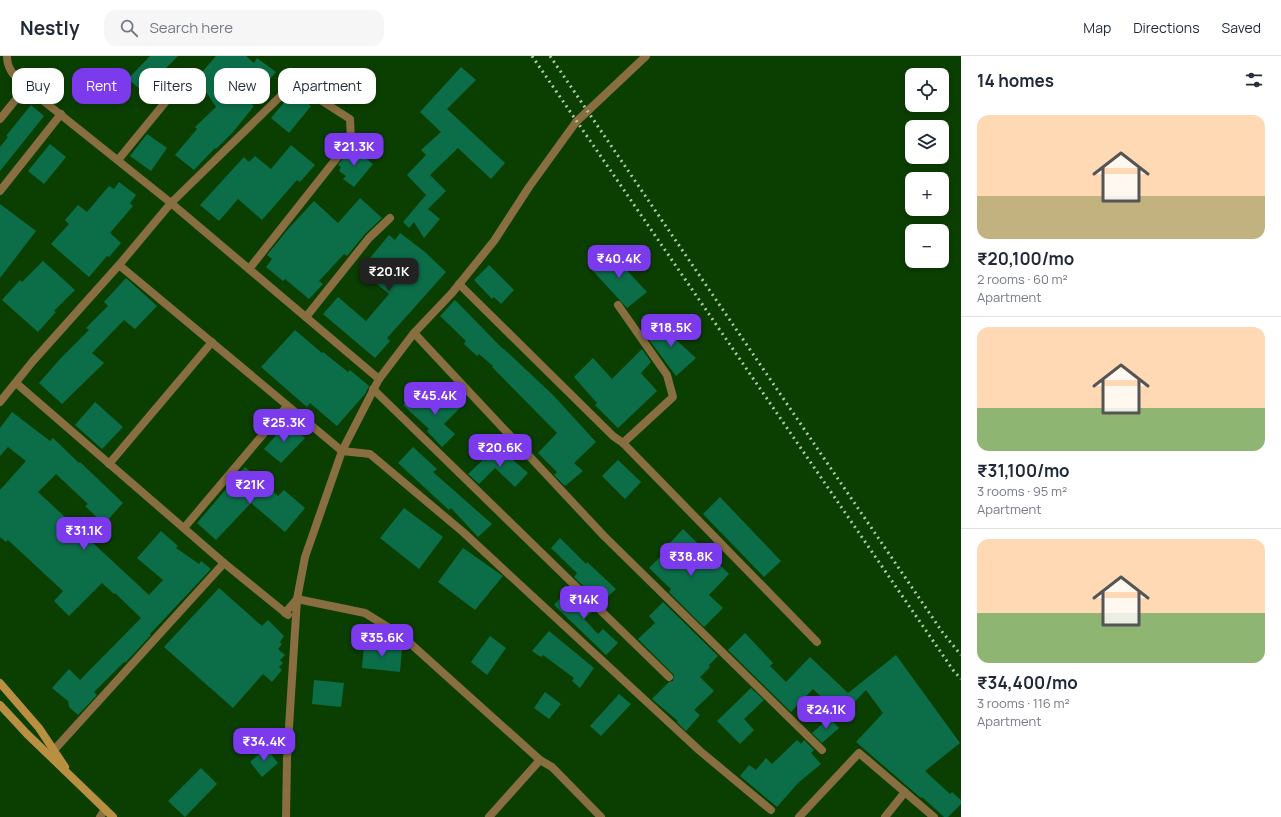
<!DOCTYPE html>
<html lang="en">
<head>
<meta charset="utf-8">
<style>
	body { margin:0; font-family:Manrope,sans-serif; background:#f6f6f7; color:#1f2937; height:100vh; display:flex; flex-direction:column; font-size:15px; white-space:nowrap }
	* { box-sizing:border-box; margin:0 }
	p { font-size:13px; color:#747a83 }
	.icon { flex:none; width:22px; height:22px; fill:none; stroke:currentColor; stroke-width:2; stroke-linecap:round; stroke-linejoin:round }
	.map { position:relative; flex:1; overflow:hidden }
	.sheet { display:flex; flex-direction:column; background:#fff; width:320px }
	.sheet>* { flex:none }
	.guide { position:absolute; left:12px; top:12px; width:380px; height:36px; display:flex; gap:8px }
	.controls { position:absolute; left:905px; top:12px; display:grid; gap:8px }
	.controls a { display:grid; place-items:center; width:44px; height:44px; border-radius:8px; background:#fff; box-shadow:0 2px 6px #0003; font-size:20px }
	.price { position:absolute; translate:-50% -34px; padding:0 9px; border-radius:8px; background:#7c3aed; color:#fff; font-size:13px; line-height:26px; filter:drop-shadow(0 1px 2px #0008) }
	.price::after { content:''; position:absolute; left:50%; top:24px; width:12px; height:9px; margin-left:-6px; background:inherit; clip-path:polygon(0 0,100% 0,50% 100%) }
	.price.selected { background:#222; color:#fff }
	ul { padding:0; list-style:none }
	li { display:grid; align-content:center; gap:8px; height:212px; padding:0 16px }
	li+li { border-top:1px solid #e0e1e3 }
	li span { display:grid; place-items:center; height:124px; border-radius:12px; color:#555 }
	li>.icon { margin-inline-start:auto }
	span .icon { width:72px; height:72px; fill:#fffc; stroke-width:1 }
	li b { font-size:17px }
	h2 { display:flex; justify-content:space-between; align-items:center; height:48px; padding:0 16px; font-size:17px }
	.chip { padding:0 14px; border-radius:12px; background:#fff; box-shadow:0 2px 6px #0003; font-size:14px; line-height:36px }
	.chip.selected { background:#7c3aed; color:#fff }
	header { display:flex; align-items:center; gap:24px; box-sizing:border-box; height:56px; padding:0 20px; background:#fff; border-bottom:1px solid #e0e1e3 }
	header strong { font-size:19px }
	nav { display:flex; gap:22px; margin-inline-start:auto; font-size:14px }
	.search { width:280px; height:36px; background:#f6f6f7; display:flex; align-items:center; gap:10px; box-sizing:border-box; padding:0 14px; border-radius:12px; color:#747a83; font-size:15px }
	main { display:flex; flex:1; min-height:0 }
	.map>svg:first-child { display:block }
	.building { fill:#0c6e49 }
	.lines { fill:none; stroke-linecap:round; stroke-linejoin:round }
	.minor { stroke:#886e40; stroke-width:8 }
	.secondary { stroke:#b98f41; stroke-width:8 }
	.rail { stroke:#abcaa4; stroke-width:3; stroke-dasharray:2 4; stroke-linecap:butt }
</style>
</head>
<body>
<header>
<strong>Nestly</strong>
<div class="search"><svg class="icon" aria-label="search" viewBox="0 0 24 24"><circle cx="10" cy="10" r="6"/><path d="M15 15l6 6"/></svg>Search here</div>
<nav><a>Map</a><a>Directions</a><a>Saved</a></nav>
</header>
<main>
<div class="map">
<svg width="961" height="761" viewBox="0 0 961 761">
	<rect width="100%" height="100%" fill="#0b3e01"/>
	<g class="building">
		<polygon points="150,0 178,0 159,19 161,22 146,38 128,23"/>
		<polygon points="216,0 246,0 254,7 257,2 276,16 249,46 254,50 233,76 216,93 215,92 194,114 175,99 197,73 195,71 216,51 197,22"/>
		<polygon points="461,11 476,24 447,53 505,107 491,123 458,92 430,119 446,135 428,153 440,163 424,182 414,166 409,172 403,166 426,139 407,119 426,99 421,94 441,76 420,56"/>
		<polygon points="293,36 311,50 289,77 271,62"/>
		<polygon points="31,49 44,60 0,115 0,91 8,81 6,80"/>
		<polygon points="147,78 167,92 151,115 130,100"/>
		<polygon points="50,88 66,101 44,128 28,115"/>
		<polygon points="291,89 315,109 300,126 297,124 262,164 238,143 219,165 200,149 244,101 249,106 255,100 271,113"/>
		<polygon points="352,91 373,108 354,131 343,123 346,120 339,115 341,111 338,109"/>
		<polygon points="119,126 136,139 130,147 133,150 110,177 121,187 109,201 107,200 89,221 51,188 69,168 65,164 78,149 87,156 109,130 114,133"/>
		<polygon points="360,142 382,162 365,178 347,200 344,198 319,225 323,228 309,243 285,223 283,225 266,211 272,203 267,199 289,172 314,145 338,167"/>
		<polygon points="0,148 36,175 0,222"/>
		<polygon points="400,177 425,196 446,216 387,282 390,285 375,302 323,258 338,241 366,265 389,238 360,214 389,179 395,184"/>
		<polygon points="616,192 625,202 620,207 647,236 627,252 593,215"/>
		<polygon points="43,205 75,234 54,255 56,256 38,276 2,244 20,224 22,226"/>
		<polygon points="489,209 514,234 501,248 494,241 492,243 474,224"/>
		<polygon points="126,222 157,250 135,273 124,264 92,297 104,307 62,348 39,327 61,302 89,274 86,272 108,250 104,246"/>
		<polygon points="455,244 503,293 504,293 553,339 596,386 574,407 583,415 565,430 554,419 557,416 538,397 557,377 492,311 493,310 479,298 477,300 464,288 466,285 440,260"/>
		<polygon points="665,264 680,280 675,283 696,302 676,320 647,281"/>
		<polygon points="295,274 322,297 323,296 348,316 350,314 369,330 365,338 337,370 310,347 307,351 261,311"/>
		<polygon points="642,293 651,306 641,317 657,335 618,372 595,349 597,347 574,321 593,302 612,323"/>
		<polygon points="416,336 432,353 449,337 462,350 444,368 455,378 442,391 427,375 429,373 403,349"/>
		<polygon points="95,346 123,371 102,393 75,369"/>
		<polygon points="12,356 50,385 53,382 79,407 80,406 123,447 104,468 85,450 88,448 56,418 38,436 149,539 163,524 137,502 161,475 178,490 176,492 199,508 201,505 211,513 150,578 151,579 125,607 124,606 94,636 97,639 78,659 69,651 68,645 52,632 69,613 80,624 141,562 115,537 114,538 102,527 69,560 54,545 63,535 8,484 6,486 0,481 0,434 26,405 8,391 0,400 0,372"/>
		<polygon points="287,367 305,382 281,407 264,393"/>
		<polygon points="503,389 514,402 513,404 528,417 515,431 495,412 479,428 468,418 484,403 486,405"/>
		<polygon points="413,391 437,413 433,416 492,468 478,481 451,452 449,454 398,407"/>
		<polygon points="618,404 641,426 625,443 602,420"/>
		<polygon points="245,411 278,440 284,434 305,452 285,476 251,447 216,484 197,467"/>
		<polygon points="720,441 781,505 764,521 703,458"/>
		<polygon points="404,452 443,481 419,513 380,482"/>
		<polygon points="683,473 729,518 709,539 723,552 704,571 669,536 671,533 649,512 671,490 669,488"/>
		<polygon points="560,482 586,508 587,506 616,533 601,547 574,521 577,517 551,492"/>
		<polygon points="463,492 503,520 475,554 438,526"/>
		<polygon points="219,532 262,570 268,564 284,580 280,586 282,588 278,593 285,599 280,604 283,607 279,611 282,614 272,626 263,618 233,652 164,591"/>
		<polygon points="570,532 593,555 584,563 598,578 603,573 618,587 606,599 554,549"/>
		<polygon points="663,546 718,600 709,609 710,611 700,621 714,635 694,654 700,659 686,675 677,666 678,665 652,643 669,626 673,625 674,619 638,583 655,567 649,560"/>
		<polygon points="549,575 594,612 580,632 572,625 574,622 543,599 541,601 532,595"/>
		<polygon points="745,577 773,607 770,610 786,626 810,601 848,637 896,599 960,687 925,715 950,738 952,736 961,744 961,748 948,761 944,761 922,741 921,742 856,686 883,657 866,634 841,660 813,633 791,656 728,594"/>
		<polygon points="490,580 506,592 487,619 471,606"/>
		<polygon points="364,589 402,592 400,616 362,612"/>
		<polygon points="314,624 344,627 341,651 312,648"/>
		<polygon points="751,632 764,644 744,663 754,674 740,688 717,665"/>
		<polygon points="545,636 561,648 549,663 534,652"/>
		<polygon points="619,638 631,648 601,680 590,670"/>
		<polygon points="829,662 839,672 822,687 812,677"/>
		<polygon points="797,684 801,688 804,684 814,694 811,697 821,708 798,727 777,751 740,720 749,709 756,714 766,702 772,708"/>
		<polygon points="266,692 278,707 262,721 250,706"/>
		<polygon points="201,712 217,728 185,761 168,745"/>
	</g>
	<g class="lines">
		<g class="minor">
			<path d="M 7,0 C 7,15 16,21 26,31 L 171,147 L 379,323"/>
			<polyline points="0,63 26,31"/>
			<polyline points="118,104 190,16"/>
			<polyline points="0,135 61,58"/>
			<polyline points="119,209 171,147 294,27 350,63 351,84 249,213"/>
			<polyline points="459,228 613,380 623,387 817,586"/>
			<polyline points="618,249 667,319 673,341 623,387"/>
			<polyline points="306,261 369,182 390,162"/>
			<polyline points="414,277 604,480 822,694"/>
			<polyline points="16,327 224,507 288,559"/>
			<polyline points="373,333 669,621"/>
			<polyline points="0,346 33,305 119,209 342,395 370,398 463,476 700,695 771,754"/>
			<polyline points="109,408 212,286"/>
			<polyline points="184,472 287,350"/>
			<polyline points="285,557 297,543 365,557 402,580 540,704 552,711 601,761"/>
			<polyline points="54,694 224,507"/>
			<polyline points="100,761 105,753"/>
			<polyline points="286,761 287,703 297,543 305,501 342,395 379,323 414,277 452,237 494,185 529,131 576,66 646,0"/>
			<polyline points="489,761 540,704"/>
			<polyline points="799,761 859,697 934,761"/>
			<polyline points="885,761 905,736"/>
		</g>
		<g class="secondary">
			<polyline points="0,627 39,672 65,711"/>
			<polyline points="0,649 27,678 113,761"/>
		</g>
		<g class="rail">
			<polyline points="532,0 953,614 961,623"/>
			<polyline points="550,0 943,577 961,599"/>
		</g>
	</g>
</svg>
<div class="controls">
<a><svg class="icon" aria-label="locate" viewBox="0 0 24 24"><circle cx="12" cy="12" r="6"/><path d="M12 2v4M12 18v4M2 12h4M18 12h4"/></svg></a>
<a><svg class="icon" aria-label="layers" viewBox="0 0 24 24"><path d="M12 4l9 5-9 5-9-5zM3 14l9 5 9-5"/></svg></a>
<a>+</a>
<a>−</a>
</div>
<b class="price" style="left:354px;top:111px">₹21.3K</b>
<b class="price" style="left:619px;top:223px">₹40.4K</b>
<b class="price selected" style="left:389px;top:236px">₹20.1K</b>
<b class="price" style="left:671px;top:292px">₹18.5K</b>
<b class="price" style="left:435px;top:360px">₹45.4K</b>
<b class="price" style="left:284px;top:387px">₹25.3K</b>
<b class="price" style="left:500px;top:412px">₹20.6K</b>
<b class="price" style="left:250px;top:449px">₹21K</b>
<b class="price" style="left:84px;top:495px">₹31.1K</b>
<b class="price" style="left:691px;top:521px">₹38.8K</b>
<b class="price" style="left:584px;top:564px">₹14K</b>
<b class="price" style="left:382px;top:602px">₹35.6K</b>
<b class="price" style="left:826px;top:674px">₹24.1K</b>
<b class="price" style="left:264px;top:706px">₹34.4K</b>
<div class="guide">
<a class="chip">Buy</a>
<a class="chip selected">Rent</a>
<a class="chip">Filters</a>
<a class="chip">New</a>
<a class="chip">Apartment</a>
</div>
</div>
<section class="sheet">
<h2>14 homes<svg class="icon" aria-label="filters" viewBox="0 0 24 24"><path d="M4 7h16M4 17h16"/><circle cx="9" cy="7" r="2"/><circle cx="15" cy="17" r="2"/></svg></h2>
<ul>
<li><span style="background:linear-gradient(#ffd9b3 65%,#c2b280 0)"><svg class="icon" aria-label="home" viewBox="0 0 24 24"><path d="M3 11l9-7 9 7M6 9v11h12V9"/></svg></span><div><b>₹20,100/mo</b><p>2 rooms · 60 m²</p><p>Apartment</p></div></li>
<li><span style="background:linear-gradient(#ffd9b3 65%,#8fb573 0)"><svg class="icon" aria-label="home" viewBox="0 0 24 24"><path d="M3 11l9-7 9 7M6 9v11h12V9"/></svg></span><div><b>₹31,100/mo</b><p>3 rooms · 95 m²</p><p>Apartment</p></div></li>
<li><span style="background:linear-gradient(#ffd9b3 60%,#8fb573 0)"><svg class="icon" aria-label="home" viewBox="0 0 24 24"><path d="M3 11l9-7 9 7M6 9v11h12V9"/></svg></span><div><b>₹34,400/mo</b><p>3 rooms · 116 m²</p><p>Apartment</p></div></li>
</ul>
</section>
</main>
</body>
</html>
